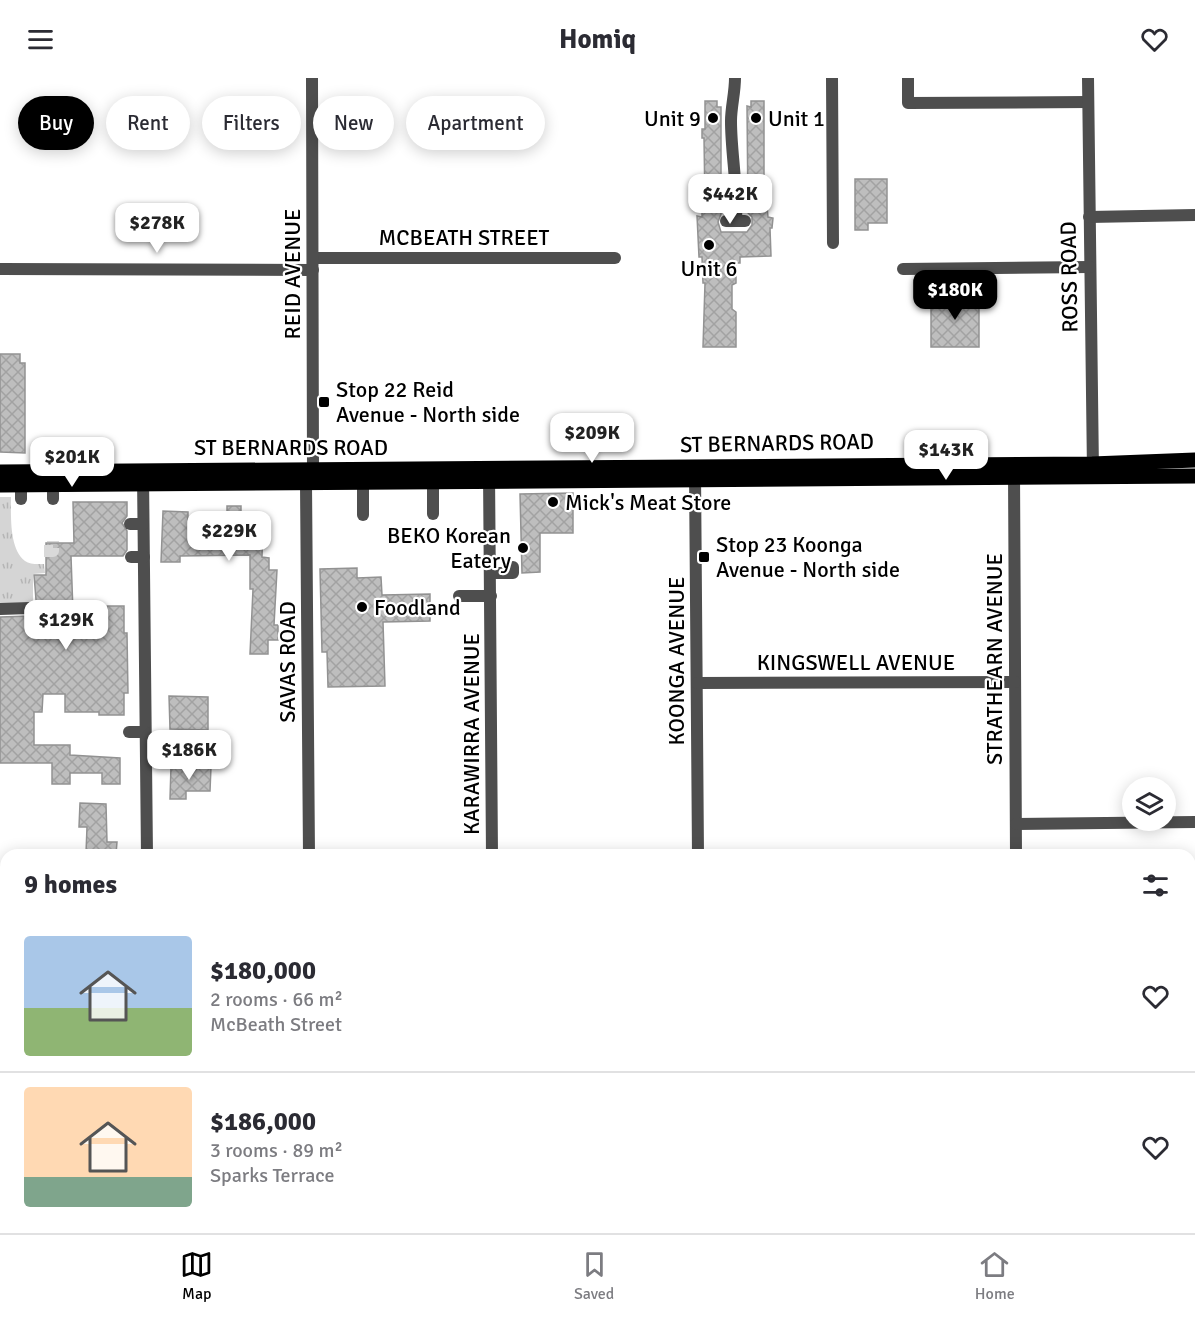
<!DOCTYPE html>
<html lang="en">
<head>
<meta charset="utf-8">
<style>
	body { margin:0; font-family:Signika,sans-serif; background:#f2f2f3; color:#2b2b33; height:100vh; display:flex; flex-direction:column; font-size:22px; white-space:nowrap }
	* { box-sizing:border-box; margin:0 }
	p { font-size:20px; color:#7c7c81 }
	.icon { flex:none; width:33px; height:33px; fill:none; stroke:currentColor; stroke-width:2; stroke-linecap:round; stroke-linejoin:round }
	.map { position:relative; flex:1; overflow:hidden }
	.side { position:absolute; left:0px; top:771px; width:1196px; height:384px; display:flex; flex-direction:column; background:#fff; border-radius:18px 18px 0 0; box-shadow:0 3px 15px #0003 }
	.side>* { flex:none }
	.hud { position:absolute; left:18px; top:18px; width:600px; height:54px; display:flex; gap:12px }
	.fabs { position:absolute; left:1122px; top:699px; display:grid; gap:12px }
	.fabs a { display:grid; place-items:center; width:54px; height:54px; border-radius:50%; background:#fff; box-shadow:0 3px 15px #0003; font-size:30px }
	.price { position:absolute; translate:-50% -51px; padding:0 14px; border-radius:12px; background:#fff; color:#222; font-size:20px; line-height:39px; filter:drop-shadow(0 2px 3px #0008) }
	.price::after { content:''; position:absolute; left:50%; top:36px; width:18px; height:14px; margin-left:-9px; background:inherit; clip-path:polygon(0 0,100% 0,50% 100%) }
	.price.current { background:#000; color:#fff }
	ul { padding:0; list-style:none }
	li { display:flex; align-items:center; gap:18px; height:150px; padding:0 24px }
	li+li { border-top:2px solid #e1e1e2 }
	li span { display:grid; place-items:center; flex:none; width:168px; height:120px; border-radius:6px; color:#555 }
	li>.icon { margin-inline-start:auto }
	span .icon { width:72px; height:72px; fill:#fffc; stroke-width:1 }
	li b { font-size:26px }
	h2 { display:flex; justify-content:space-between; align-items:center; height:72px; padding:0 24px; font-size:26px }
	.pill { padding:0 21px; border-radius:27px; background:#fff; box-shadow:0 3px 15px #0003; font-size:21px; line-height:54px }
	.pill.current { background:#000; color:#fff }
	header { display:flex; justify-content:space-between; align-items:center; height:78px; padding:0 24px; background:#fff; font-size:27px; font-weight:700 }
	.menu { display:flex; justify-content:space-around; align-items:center; height:84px; border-top:2px solid #e1e1e2; background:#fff; font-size:16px; color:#7c7c81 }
	.menu a { display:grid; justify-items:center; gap:3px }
	.menu .current { color:#000 }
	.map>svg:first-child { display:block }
	.park { fill:url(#park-tufts) }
	.building { fill:url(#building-cross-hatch); stroke:#929292; stroke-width:1.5 }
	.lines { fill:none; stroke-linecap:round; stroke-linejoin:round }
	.minor-tunnel { stroke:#d9d9d9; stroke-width:12; stroke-dasharray:12 6; stroke-linecap:butt }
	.minor { stroke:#4e4e4e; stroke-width:12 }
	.major { stroke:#000; stroke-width:15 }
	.poi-dot { fill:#000; stroke:#fff; stroke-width:2 }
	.labels { text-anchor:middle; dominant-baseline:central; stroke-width:4.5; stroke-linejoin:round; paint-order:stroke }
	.poi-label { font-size:22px; fill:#000; stroke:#fff; text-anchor:start }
	.street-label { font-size:22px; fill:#000; stroke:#fff }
</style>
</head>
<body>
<header><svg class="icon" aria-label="menu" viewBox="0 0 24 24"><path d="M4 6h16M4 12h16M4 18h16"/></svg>Homiq<svg class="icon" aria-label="heart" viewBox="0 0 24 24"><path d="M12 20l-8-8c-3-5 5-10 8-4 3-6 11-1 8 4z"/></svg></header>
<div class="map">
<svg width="1195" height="1155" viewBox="0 0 1195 1155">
	<defs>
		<pattern id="park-tufts" width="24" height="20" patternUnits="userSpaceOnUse" patternTransform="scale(1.5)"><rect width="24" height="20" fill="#d5d5d5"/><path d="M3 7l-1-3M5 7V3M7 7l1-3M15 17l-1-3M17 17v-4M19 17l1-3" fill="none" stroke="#b5b5b5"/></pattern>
		<pattern id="building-cross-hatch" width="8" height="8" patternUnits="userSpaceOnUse" patternTransform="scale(1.5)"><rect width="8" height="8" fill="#bebebe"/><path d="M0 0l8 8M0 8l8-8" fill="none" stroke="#a2a2a2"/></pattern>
	</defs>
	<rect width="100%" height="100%" fill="#fff"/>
	<path class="park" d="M 0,419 L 11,419 C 11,437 9,471 25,483 C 30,487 39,486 44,486 L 45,495 L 33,496 L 33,526 L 0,526 Z"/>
	<g class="building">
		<polygon points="705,23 717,23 717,29 721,29 721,136 718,144 721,154 747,154 752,147 752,139 748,135 747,28 751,29 751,23 764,23 764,128 767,128 768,139 773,140 772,150 770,150 771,178 740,179 740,185 736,185 736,205 732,207 732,231 736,234 736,269 703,269 705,205 703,205 702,179 699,179 697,138 702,139 702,128 705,128 704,60 702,60 702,51 705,51"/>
		<polygon points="855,101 887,101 887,145 868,145 868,152 855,152"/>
		<rect x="931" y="217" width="48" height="52"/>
		<polygon points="0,276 20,276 20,285 25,285 25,375 0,374"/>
		<polygon points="573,415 573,455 540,455 540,494 522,495 520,416"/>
		<polygon points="73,424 127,424 127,438 122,445 127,453 127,472 123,478 71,478 73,534 98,534 98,532 107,532 107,528 124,528 124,555 127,555 128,615 124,615 124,637 99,637 99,634 65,634 65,616 43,616 42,634 34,634 34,667 70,667 70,677 120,680 120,706 102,706 102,695 70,695 70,706 52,706 52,685 0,685 0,539 30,538 37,534 34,497 46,497 46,465 74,465"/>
		<polygon points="227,428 241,428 241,445 263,446 262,479 269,480 269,492 277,492 274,547 278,547 278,562 268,562 268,576 250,576 253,511 250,511 250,477 180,478 180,484 161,484 163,433 188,434 188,445 227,445"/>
		<polygon points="357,490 357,500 381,499 382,517 430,516 430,543 383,544 385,608 328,609 327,574 322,574 320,491"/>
		<polygon points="169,618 208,619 208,652 170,651"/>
		<polygon points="171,688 211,689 210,713 186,713 186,721 170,721"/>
		<polygon points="80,725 106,726 107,764 117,764 116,776 86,775 87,749 79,749"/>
	</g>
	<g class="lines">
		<polyline class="minor-tunnel" points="44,473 53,473 53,463"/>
		<g class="minor">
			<path d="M 735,0 C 735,15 731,29 731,43 C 731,76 738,109 736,143"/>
			<polyline points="832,0 833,165"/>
			<polyline points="908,0 908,25 1088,24"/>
			<polyline points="1088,0 1093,394"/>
			<polyline points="1089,139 1195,137"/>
			<polyline points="726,143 745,143"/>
			<polyline points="313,180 615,180"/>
			<polyline points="0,191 313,192"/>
			<polyline points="903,191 1090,189"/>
			<polyline points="1014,393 1016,777"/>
			<polyline points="489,394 492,777"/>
			<polyline points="695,394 698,777"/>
			<polyline points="143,397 147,777"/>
			<polyline points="433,403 433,436"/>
			<polyline points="363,404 363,437"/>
			<polyline points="21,421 21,407"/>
			<polyline points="53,421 53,407"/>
			<polyline points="130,446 143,446"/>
			<polyline points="131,479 144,479"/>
			<polyline points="491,495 513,495 513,489"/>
			<polyline points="459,518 491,518"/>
			<polyline points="0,531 30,530"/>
			<polyline points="697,605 1015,604"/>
			<polyline points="129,654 145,654"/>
			<polyline points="1016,746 1195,744"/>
			<polyline points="309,777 306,405 313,392 312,0"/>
			<polyline points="0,936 6,936"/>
			<polyline points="148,1149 148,1155"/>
			<polyline points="311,1149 311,1155"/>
			<polyline points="495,1149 495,1155"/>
			<polyline points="701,1149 701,1155"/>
			<polyline points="1017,1155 1017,1149"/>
		</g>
		<g class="major">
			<polyline points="0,394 1092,386 1195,382"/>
			<polyline points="0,407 1195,398"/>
		</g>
	</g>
	<g class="poi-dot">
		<circle cx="713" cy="40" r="6"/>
		<circle cx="756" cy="40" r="6"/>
		<circle cx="709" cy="167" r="6"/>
		<rect x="318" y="318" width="12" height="12" rx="3"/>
		<circle cx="553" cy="424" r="6"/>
		<circle cx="523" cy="470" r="6"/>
		<rect x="698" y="473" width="12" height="12" rx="3"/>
		<circle cx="362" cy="529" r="6"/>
	</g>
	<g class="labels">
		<g class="poi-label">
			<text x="701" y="40" text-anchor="end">Unit 9</text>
			<text x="768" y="40">Unit 1</text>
			<text x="709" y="190" text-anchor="middle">Unit 6</text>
			<text x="336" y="311">Stop 22 Reid<tspan x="336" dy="25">Avenue - North side</tspan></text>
			<text x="565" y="424">Mick's Meat Store</text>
			<text x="511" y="457" text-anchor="end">BEKO Korean<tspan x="511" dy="25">Eatery</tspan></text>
			<text x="716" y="466">Stop 23 Koonga<tspan x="716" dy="25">Avenue - North side</tspan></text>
			<text x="374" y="529">Foodland</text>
		</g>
		<g class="street-label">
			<text x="464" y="159">MCBEATH STREET</text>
			<text transform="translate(292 196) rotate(-90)">REID AVENUE</text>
			<text transform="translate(1069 199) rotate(-91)">ROSS ROAD</text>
			<text transform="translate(777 365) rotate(-1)">ST BERNARDS ROAD</text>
			<text x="291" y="369">ST BERNARDS ROAD</text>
			<text transform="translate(994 581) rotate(-90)">STRATHEARN AVENUE</text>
			<text transform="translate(676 583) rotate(-90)">KOONGA AVENUE</text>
			<text transform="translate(287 584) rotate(-90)">SAVAS ROAD</text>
			<text x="856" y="584">KINGSWELL AVENUE</text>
			<text transform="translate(471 656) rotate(-90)">KARAWIRRA AVENUE</text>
		</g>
	</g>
</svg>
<div class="fabs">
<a><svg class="icon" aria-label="layers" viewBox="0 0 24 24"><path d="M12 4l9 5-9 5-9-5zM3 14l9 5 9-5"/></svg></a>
</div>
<b class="price" style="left:730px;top:147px">$442K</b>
<b class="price" style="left:157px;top:176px">$278K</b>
<b class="price current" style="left:955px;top:243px">$180K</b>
<b class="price" style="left:592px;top:386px">$209K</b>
<b class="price" style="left:946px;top:403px">$143K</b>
<b class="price" style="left:72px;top:410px">$201K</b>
<b class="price" style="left:229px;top:484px">$229K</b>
<b class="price" style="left:66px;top:573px">$129K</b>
<b class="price" style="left:189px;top:703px">$186K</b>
<div class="hud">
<a class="pill current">Buy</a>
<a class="pill">Rent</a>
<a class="pill">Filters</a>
<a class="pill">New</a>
<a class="pill">Apartment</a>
</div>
<section class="side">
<h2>9 homes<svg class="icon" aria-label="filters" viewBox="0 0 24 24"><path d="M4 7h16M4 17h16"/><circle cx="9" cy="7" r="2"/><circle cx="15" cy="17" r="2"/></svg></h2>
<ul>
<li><span style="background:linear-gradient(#a9c7e8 60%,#8fb573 0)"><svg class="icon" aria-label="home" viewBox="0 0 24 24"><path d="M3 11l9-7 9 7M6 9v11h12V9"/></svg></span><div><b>$180,000</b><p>2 rooms · 66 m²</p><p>McBeath Street</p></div><svg class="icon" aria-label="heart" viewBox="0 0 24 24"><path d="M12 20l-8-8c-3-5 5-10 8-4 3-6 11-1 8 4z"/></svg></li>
<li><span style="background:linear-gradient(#ffd9b3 75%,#7fa58c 0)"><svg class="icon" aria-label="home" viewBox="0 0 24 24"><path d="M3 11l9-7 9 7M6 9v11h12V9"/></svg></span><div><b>$186,000</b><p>3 rooms · 89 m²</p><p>Sparks Terrace</p></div><svg class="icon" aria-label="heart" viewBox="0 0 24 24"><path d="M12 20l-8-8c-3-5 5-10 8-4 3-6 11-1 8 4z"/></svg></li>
</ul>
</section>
</div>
<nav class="menu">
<a class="current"><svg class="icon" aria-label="map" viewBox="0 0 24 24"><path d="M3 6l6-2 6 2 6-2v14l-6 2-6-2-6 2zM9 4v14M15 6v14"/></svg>Map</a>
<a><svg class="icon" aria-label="saved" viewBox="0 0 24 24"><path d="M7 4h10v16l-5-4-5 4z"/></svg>Saved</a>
<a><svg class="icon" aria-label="home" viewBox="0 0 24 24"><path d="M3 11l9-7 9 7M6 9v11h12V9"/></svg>Home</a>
</nav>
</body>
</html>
